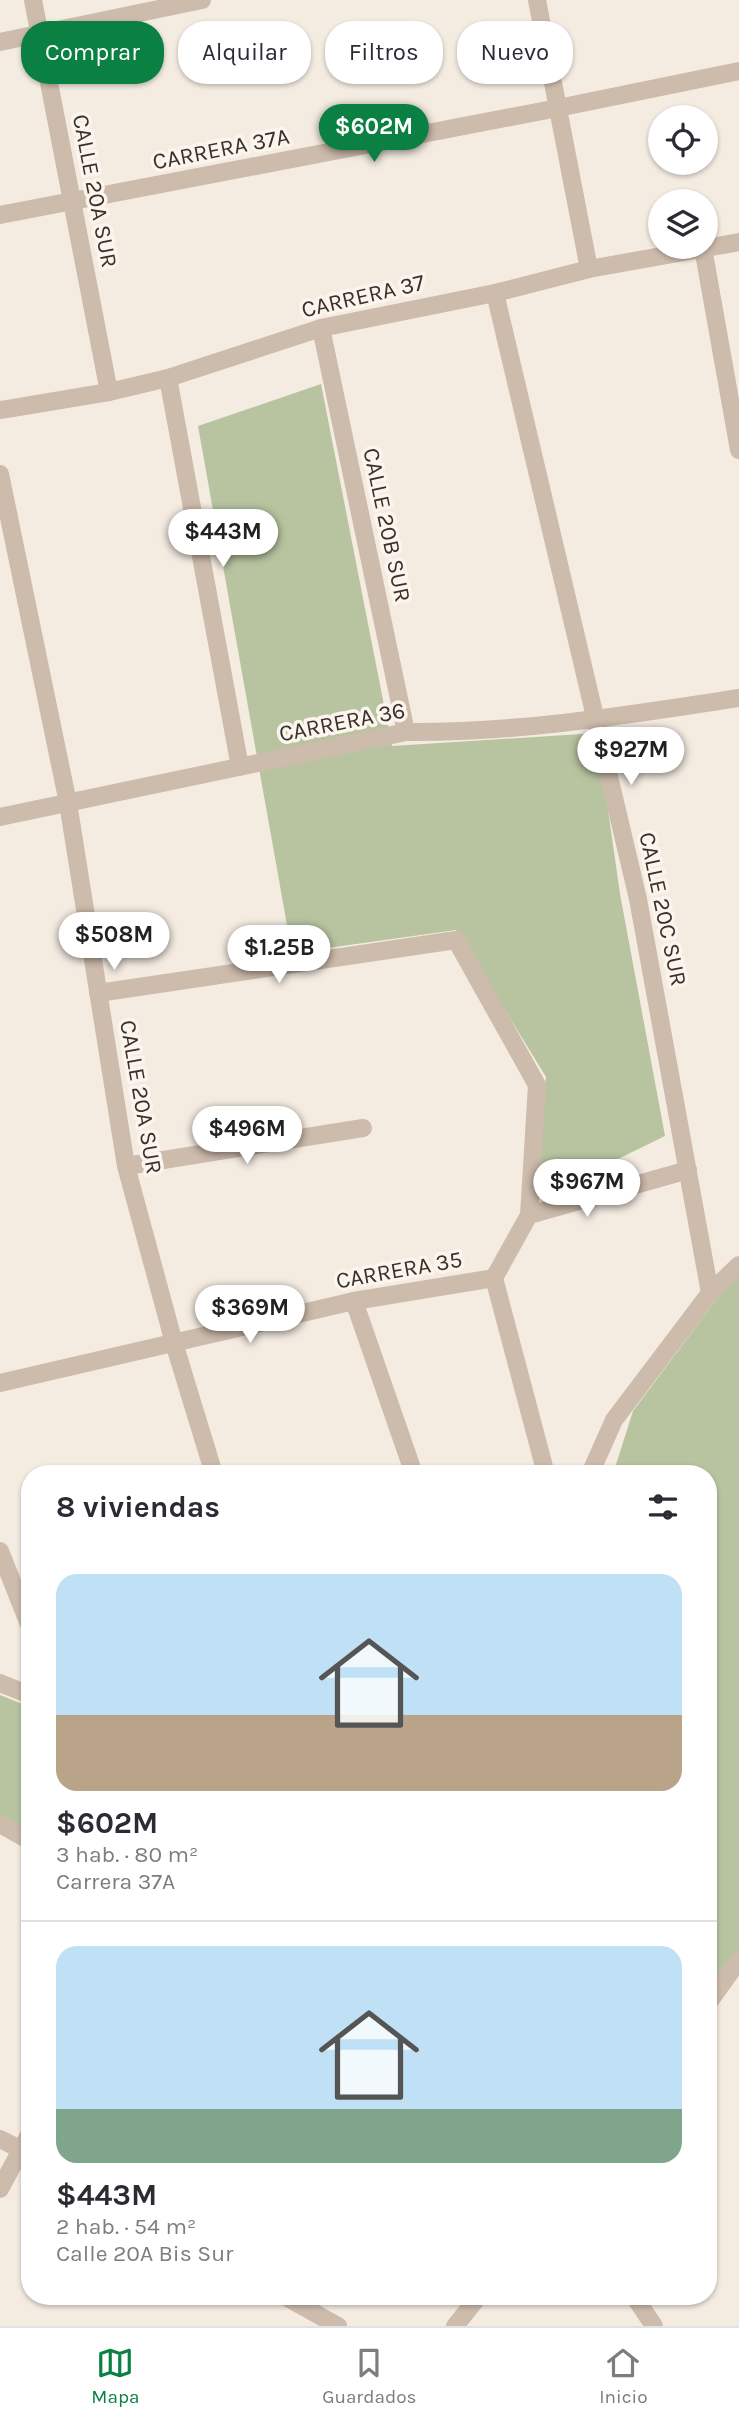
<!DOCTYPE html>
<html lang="es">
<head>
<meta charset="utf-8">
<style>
	body { margin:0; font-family:Karla,sans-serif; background:#f7f7f7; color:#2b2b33; height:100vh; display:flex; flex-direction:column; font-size:26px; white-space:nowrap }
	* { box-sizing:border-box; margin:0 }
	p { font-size:23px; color:#7c7c81 }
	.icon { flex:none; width:38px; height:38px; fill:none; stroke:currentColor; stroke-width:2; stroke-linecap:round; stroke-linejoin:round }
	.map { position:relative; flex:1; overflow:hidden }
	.details { position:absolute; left:21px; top:1465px; width:696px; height:840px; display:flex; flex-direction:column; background:#fff; border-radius:28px; box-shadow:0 2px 5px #0004 }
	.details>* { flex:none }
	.banner { position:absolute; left:21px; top:21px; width:698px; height:63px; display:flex; gap:14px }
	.buttons { position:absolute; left:648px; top:105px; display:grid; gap:14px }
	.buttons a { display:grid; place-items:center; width:70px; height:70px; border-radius:50%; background:#fff; box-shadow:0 2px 5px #0004; font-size:35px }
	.price { position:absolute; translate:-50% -60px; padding:0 16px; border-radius:24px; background:#fff; color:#222; font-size:23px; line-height:46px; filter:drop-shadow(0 2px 4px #0008) }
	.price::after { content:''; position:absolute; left:50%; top:42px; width:21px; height:16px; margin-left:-10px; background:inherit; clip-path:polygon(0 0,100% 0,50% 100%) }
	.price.active { background:#0b8043; color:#fff }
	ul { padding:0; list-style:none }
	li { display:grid; align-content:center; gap:14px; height:371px; padding:0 35px }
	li+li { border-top:2px solid #e1e1e2 }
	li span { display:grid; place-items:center; height:217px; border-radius:21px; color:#555 }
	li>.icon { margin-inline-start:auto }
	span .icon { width:126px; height:126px; fill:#fffc; stroke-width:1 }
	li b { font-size:30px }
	h2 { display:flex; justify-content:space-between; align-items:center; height:84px; padding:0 35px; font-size:30px }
	.chip { padding:0 24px; border-radius:28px; background:#fff; box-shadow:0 2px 5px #0004; font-size:24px; line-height:63px }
	.chip.active { background:#0b8043; color:#fff }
	.tabs { display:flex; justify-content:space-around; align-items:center; height:98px; border-top:2px solid #e1e1e2; background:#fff; font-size:19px; color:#7c7c81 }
	.tabs a { display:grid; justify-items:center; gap:4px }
	.tabs .active { color:#0b8043 }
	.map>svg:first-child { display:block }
	.green { fill:#b8c4a0 }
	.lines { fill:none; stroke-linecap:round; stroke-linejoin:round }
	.minor { stroke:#cdbbac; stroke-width:18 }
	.labels { text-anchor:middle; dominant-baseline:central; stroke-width:7; stroke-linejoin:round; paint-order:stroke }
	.street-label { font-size:23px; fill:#3b302b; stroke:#fbf5ee }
</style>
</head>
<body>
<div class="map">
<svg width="739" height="2326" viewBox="0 0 739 2326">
	<rect width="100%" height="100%" fill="#f4ebe1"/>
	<g class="green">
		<polygon points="321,384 392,746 597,733 620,894 665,1136 538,1198 546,1077 456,930 292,953 198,426"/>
		<polygon points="739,1276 739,1954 709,1996 709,1474 613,1474 633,1411 725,1288"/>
		<polygon points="0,1695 30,1707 30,1834 0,1816"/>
	</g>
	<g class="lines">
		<g class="minor">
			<polyline points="33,0 109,392"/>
			<polyline points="537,0 589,269"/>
			<polyline points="0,42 202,0"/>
			<polyline points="0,215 558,108 739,71"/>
			<polyline points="703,248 739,450"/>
			<polyline points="495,293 638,899 710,1293"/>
			<polyline points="321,328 406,732"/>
			<polyline points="168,378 240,767"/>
			<polyline points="0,410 109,392 168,378 321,328 495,293 589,269 739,242"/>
			<polyline points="0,474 68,803 126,1166 174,1343 214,1474"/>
			<path d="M 0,817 L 406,732 C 518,733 628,715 739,698"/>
			<polyline points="98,993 456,940 537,1085 529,1215"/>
			<polyline points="126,1166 363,1128"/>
			<polyline points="494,1278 529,1215 688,1170"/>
			<polyline points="494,1278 546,1474"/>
			<polyline points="354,1301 414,1474"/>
			<polyline points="0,1383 354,1301 494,1278"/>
			<polyline points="590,1474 614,1420 710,1293 739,1265"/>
			<polyline points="0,1551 30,1627"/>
			<polyline points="0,1683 30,1695"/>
			<polyline points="0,1824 30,1841"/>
			<polyline points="709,2002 739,1960"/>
			<polyline points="0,2139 30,2154"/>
			<polyline points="0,2189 30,2133"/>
			<polyline points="284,2296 338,2326"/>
			<polyline points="634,2296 654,2326"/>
			<polyline points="455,2326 479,2296"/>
		</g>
	</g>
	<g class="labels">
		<g class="street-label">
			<text transform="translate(221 149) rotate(-11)">CARRERA 37A</text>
			<text transform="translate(95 191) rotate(79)">CALLE 20A SUR</text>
			<text transform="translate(363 296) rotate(-13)">CARRERA 37</text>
			<text transform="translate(387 525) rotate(78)">CALLE 20B SUR</text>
			<text transform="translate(342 722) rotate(-11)">CARRERA 36</text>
			<text transform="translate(663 909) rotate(78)">CALLE 20C SUR</text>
			<text transform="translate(141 1097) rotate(80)">CALLE 20A SUR</text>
			<text transform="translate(399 1270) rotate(-10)">CARRERA 35</text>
		</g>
	</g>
</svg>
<div class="buttons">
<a><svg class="icon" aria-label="locate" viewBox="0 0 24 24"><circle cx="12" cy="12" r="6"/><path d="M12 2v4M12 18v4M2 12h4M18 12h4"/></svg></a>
<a><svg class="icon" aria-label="layers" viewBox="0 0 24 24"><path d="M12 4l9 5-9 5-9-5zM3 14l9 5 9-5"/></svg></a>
</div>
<b class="price active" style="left:374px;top:164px">$602M</b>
<b class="price" style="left:223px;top:569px">$443M</b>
<b class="price" style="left:631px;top:787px">$927M</b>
<b class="price" style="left:114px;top:972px">$508M</b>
<b class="price" style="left:279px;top:985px">$1.25B</b>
<b class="price" style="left:247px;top:1166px">$496M</b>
<b class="price" style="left:587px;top:1219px">$967M</b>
<b class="price" style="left:250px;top:1345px">$369M</b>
<div class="banner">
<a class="chip active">Comprar</a>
<a class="chip">Alquilar</a>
<a class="chip">Filtros</a>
<a class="chip">Nuevo</a>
</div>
<section class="details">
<h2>8 viviendas<svg class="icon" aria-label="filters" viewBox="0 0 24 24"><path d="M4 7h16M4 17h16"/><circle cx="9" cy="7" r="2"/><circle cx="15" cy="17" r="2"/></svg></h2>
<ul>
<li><span style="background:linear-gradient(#bfe0f5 65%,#b9a48a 0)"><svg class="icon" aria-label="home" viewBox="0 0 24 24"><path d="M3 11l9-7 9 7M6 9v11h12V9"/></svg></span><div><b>$602M</b><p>3 hab. · 80 m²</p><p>Carrera 37A</p></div></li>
<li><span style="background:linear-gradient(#bfe0f5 75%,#7fa58c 0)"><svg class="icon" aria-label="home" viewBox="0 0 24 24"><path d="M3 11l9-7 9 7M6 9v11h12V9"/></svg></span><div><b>$443M</b><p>2 hab. · 54 m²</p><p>Calle 20A Bis Sur</p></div></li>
</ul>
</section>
</div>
<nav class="tabs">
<a class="active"><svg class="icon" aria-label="map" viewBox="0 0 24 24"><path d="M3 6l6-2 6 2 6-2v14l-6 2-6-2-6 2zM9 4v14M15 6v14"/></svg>Mapa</a>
<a><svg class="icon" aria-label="saved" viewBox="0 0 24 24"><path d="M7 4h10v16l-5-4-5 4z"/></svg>Guardados</a>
<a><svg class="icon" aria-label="home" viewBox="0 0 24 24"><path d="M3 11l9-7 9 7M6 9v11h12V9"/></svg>Inicio</a>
</nav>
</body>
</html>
